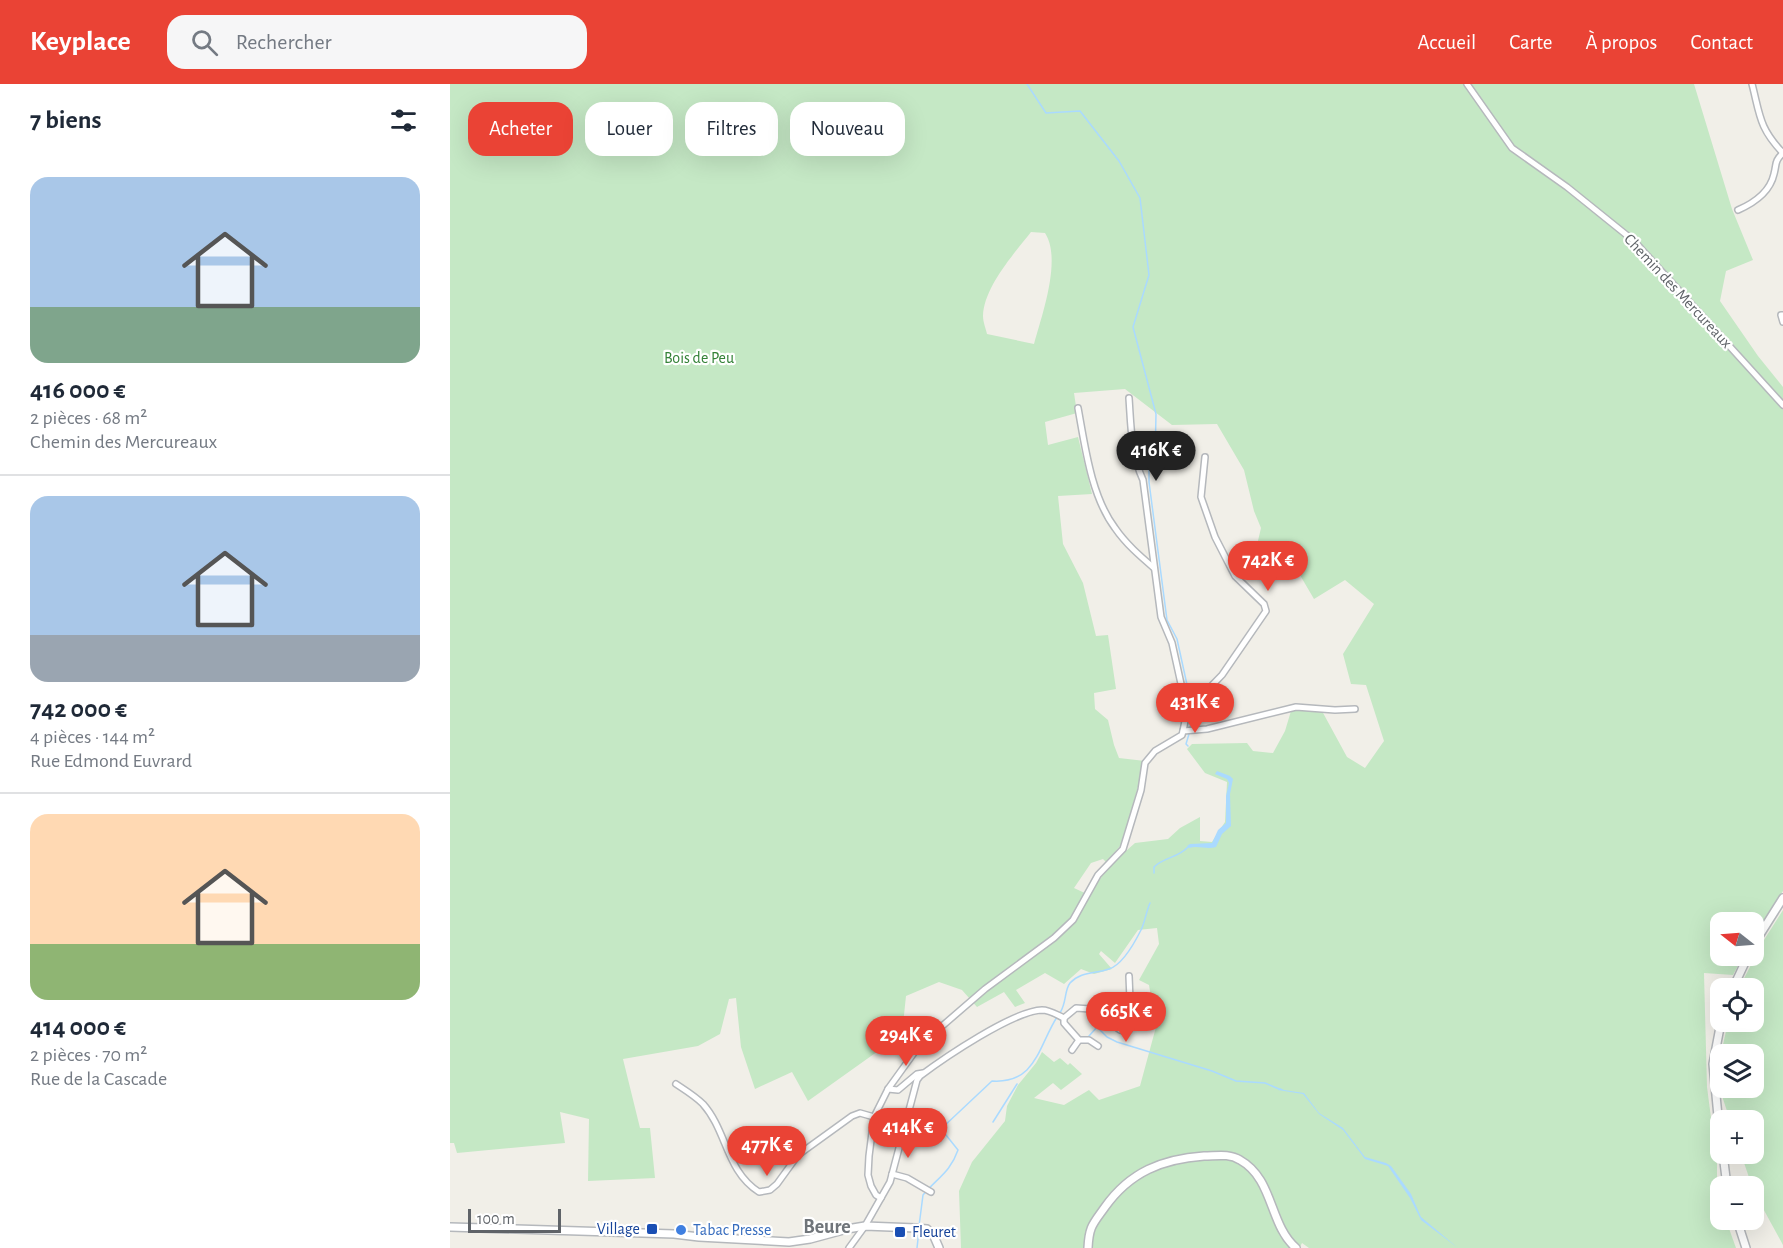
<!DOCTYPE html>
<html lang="fr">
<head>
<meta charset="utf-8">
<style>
	body { margin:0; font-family:"Alegreya Sans",sans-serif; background:#f6f6f7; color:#1f2937; height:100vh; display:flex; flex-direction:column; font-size:22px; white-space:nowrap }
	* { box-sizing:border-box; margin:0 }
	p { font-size:20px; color:#747a83 }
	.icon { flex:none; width:33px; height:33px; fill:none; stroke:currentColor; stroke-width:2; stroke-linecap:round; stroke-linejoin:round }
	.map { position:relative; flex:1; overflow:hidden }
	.sheet { display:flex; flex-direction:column; background:#fff; width:450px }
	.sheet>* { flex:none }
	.hud { position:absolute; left:18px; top:18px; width:570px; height:54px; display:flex; gap:12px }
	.needle { width:39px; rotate:287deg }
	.tools { position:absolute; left:1260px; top:828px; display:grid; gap:12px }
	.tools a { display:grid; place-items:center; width:54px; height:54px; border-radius:12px; background:#fff; box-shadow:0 6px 24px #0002; font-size:30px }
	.scale { position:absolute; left:18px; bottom:15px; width:93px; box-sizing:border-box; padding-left:6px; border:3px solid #5f6368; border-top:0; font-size:16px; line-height:21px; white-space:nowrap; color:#5f6368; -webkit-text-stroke:4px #fff; paint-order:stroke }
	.price { position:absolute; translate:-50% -51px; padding:0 14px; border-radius:21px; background:#ea4335; color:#fff; font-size:20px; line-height:39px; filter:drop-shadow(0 2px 3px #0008) }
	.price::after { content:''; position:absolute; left:50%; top:36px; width:18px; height:14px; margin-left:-9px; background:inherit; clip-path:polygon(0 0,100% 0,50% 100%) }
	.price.active { background:#222; color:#fff }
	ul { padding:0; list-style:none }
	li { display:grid; align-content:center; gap:12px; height:318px; padding:0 30px }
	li+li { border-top:2px solid #e0e1e3 }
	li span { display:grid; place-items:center; height:186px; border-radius:18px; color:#555 }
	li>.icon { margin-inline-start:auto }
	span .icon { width:108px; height:108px; fill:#fffc; stroke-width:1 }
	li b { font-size:26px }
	h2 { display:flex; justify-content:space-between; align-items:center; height:72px; padding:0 30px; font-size:26px }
	.tag { padding:0 21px; border-radius:18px; background:#fff; box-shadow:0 6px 24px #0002; font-size:21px; line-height:54px }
	.tag.active { background:#ea4335; color:#fff }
	header { display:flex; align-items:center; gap:36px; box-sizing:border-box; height:84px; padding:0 30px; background:#ea4335; color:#fff }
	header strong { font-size:28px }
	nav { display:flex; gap:33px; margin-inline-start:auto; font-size:21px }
	.search { width:420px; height:54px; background:#f6f6f7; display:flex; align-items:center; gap:15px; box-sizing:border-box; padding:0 21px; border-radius:18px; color:#747a83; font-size:22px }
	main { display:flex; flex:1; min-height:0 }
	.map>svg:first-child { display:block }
	.green { fill:#c5e8c5; fill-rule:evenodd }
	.water { fill:#aadaff }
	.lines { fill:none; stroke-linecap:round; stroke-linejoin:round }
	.stream { stroke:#aadaff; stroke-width:1.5 }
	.minor-casing { stroke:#b5b8bc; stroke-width:8 }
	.tertiary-casing { stroke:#b5b8bc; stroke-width:10 }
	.minor { stroke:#fff; stroke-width:5 }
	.tertiary { stroke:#fff; stroke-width:7 }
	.transit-dot { fill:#1a4fb4; stroke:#fff; stroke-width:2 }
	.shop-dot { fill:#3f7fe0; stroke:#fff; stroke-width:2 }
	.labels { text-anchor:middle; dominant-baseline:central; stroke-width:4.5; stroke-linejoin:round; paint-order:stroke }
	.street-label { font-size:16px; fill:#5f6368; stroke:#fff }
	.park-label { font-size:16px; fill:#348238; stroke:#fff }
	.transit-label { font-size:16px; fill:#164399; stroke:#fff; text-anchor:end }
	.shop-label { font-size:16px; fill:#366cbe; stroke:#fff; text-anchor:start }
	.quarter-label { font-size:20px; font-weight:bold; fill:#70757a; stroke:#fff }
</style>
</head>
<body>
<header>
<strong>Keyplace</strong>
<div class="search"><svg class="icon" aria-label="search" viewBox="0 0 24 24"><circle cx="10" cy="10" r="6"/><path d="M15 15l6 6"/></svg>Rechercher</div>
<nav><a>Accueil</a><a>Carte</a><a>À propos</a><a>Contact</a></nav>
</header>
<main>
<section class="sheet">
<h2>7 biens<svg class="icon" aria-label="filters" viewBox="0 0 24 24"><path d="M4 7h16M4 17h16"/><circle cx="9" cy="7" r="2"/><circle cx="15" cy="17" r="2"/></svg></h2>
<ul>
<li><span style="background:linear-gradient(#a9c7e8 70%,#7fa58c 0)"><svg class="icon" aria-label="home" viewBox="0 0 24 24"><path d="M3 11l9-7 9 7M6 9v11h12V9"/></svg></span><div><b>416 000 €</b><p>2 pièces · 68 m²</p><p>Chemin des Mercureaux</p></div></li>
<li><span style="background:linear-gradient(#a9c7e8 75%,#9aa5b1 0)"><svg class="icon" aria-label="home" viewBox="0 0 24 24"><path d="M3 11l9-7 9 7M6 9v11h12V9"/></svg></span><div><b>742 000 €</b><p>4 pièces · 144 m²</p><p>Rue Edmond Euvrard</p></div></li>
<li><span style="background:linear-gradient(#ffd9b3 70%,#8fb573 0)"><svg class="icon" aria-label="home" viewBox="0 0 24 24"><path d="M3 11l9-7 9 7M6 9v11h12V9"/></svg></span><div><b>414 000 €</b><p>2 pièces · 70 m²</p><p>Rue de la Cascade</p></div></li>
</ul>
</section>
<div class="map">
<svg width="1333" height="1164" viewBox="0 0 1333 1164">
	<rect width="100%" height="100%" fill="#f1efe8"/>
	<g class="green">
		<path d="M 0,0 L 1244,0 L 1282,125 L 1303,176 L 1276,187 L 1270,217 L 1308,272 L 1333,303 L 1333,807 L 1304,851 L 1304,838 L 1270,838 L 1270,872 L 1293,872 L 1283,891 L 1254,889 L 1257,1003 L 1267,1080 L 1267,1106 L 1270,1118 L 1270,1136 L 1276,1136 L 1286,1164 L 859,1164 L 852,1159 L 850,1163 C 824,1147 828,1093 792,1073 C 781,1066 768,1068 756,1069 C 710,1071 678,1085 651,1123 C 639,1140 636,1143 634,1164 L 511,1164 L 509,1107 L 522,1078 L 555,1037 L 557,1022 L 568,1001 L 586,979 L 592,968 L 604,978 L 610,974 L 618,981 L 620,979 L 632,990 L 611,1006 L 603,999 L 584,1014 L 614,1021 L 639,1006 L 649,1016 L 690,1002 L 706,943 L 699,901 L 689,896 L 709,860 L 707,844 L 688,846 L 665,879 L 651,867 L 649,870 L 662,885 L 644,890 L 631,885 L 614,900 L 595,889 L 566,906 L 575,919 L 565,923 L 554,908 L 527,923 L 512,906 L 489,898 L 456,912 L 452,950 L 358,1017 L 342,988 L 305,1005 L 291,963 L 286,914 L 279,915 L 270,950 L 248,962 L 173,975 L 190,1044 L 200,1044 L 205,1094 L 138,1097 L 139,1035 L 110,1028 L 115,1059 L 7,1069 L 4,1059 L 0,1059 ZM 581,148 L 595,149 C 612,175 592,231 584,260 L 537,250 C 536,245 533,238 533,232 C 534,203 563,171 581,148 ZM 675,305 L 722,341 L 767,340 L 794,386 L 804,427 L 811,444 L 803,478 L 847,486 L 864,515 L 895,496 L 924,520 L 893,570 L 901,600 L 916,601 L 934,657 L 915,684 L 897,673 L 872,627 L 841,627 L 835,647 L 823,669 L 803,667 L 797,659 L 742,660 L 737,665 L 755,689 L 777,698 L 775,738 L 762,758 L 750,757 L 750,733 L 730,744 L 718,755 L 685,759 L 659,782 L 639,811 L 624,804 L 641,779 L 653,775 L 656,778 L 672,760 L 695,677 L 669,674 L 664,661 L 658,636 L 645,625 L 644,609 L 666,605 L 658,551 L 646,552 L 633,499 L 613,460 L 608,412 L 642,410 L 628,353 L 598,361 L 595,338 L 627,329 L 624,309 Z"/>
		<polygon points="1333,826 1333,1161 1304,1108 1291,1070 1304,1070 1304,1036 1280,1036 1271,1009 1270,976 1270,972 1270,1004 1304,1004 1304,970 1271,970 1278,938 1304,938 1304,904 1289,904 1314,856"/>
		<path d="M 774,1075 C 817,1082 818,1136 840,1164 L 641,1164 C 643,1146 647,1141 657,1127 C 688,1082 723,1078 774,1075 Z"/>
	</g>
	<g class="water">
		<path d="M 767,687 L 780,692 L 783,695 L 780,710 L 781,742 L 772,750 L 766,763 C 757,766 748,761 739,764 L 737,762 L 740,760 L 762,759 L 768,746 L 776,739 L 776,712 L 779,699 L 777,695 L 765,690 Z"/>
		<polygon points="830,1004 834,1006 854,1009 869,1029 893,1044 915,1073 936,1079 941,1082 961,1110 971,1133 1008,1164 971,1136 960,1114 938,1082 915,1075 893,1046 869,1030 853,1010 828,1006"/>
	</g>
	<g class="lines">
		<g class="stream">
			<polyline points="577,0 596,29 630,27 669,77 690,114 699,191 683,243 706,330 705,375 699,386 699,398 717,536 727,555 741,619"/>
			<polyline points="740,645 742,626"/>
			<polyline points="738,662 736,660 739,650"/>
			<path d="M 704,789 L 704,783 C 714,773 728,774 738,763"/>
			<path d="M 610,929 C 617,918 614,907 620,899 C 631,887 645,890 659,885 C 672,881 685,858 691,846 C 695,838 696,828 700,819"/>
			<polyline points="639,952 647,943 657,953 667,958 762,987 786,997 815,999 829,1005"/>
			<polyline points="543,1038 567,1000"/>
			<path d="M 469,1142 L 473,1111 C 487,1094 500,1089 508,1066 L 492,1046 L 492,1044 L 542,997 C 586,1000 588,963 607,933"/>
			<polyline points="467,1164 469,1146"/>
		</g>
		<g class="minor-casing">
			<g id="minor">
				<polyline points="1017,0 1062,64 1117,103 1184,157 1333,321"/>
				<path d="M 1302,0 C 1310,31 1309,44 1333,69"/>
				<path d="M 1288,126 C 1304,119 1320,108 1324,90 C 1327,79 1324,78 1333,69"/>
				<polyline points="1333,231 1331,231 1333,238"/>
				<path d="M 628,324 C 635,362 641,412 665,444 C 676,460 690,472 704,484"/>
				<polyline points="737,627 772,591 816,527 814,520 785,492 765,453 751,413 755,373"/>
				<polyline points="733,647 757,645 846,623 885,626 905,625"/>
				<polyline points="614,934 614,939 629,956 639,956 648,962"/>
				<polyline points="622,966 629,956"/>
				<path d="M 226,1000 C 235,1006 245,1012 253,1020 C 277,1047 276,1087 309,1108 L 320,1106 L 327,1100 L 348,1071 L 402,1032 L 410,1029 L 424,1033"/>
				<polyline points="438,1005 448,1006 467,990 473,989"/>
				<polyline points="442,1090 457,1094 481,1108"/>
				<path d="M 431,1114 L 426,1111 L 421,1102 L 418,1091 L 419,1072 L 424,1033 L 438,1005 L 469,962 L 535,905 L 604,854 L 623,836 L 648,791 L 673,765 L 691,706 L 695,679 L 705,667 L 732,651 L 733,647 L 737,627 L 722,559 L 711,533 L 693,396 C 681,370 681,343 679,314"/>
				<path d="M 399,1164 L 415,1142 L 440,1098 L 467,996 L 470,992 C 494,974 563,927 592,926 C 600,926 607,931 614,934 L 626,924 L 640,925 L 670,946 L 676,948 L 679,946 L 681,940 L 679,892"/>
			</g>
		</g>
		<g class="tertiary-casing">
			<g id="tertiary">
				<polyline points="1304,860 1333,814"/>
				<polyline points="1283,904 1298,872"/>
				<polyline points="1270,1053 1263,980 1271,938"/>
				<polyline points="1273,1070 1277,1102"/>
				<polyline points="1287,1136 1296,1164"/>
				<polyline points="0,1143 224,1150 249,1153 339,1158 360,1155 397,1145 415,1142 466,1144 477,1145 483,1150 489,1164"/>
				<path d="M 638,1164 C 639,1142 643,1140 655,1123 C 680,1088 712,1075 754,1072 C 766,1072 779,1069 790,1076 C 824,1095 819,1141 846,1164"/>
			</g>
		</g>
		<use href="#minor" class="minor"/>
		<use href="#tertiary" class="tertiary"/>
	</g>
	<g class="transit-dot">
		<rect x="196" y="1139" width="12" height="12" rx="3"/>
		<rect x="444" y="1142" width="12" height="12" rx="3"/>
	</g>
	<circle class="shop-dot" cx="231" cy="1146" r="6"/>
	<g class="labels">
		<g class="street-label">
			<text transform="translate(1228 207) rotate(47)">Chemin des Mercureaux</text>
		</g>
		<g class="park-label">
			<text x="249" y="274">Bois de Peu</text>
		</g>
		<g class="transit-label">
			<text x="190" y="1145">Village</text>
			<text x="462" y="1148" text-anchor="start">Fleuret</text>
		</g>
		<g class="shop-label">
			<text x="243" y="1146">Tabac Presse</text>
		</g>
		<g class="quarter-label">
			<text x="377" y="1143">Beure</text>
		</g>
	</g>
</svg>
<div class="tools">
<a><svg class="needle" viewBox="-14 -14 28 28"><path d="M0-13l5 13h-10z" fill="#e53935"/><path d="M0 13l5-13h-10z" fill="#747a83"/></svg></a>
<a><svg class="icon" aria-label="locate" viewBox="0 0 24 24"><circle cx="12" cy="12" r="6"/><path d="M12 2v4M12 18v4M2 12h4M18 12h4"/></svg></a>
<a><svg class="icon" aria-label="layers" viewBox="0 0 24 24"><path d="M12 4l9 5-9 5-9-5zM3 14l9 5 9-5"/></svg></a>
<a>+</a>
<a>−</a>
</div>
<div class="scale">100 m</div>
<b class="price active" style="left:706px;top:398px">416K €</b>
<b class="price" style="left:818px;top:508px">742K €</b>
<b class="price" style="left:745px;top:650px">431K €</b>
<b class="price" style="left:676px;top:959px">665K €</b>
<b class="price" style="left:456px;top:983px">294K €</b>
<b class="price" style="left:458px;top:1075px">414K €</b>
<b class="price" style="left:317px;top:1093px">477K €</b>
<div class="hud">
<a class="tag active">Acheter</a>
<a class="tag">Louer</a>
<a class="tag">Filtres</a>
<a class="tag">Nouveau</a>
</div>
</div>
</main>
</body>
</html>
